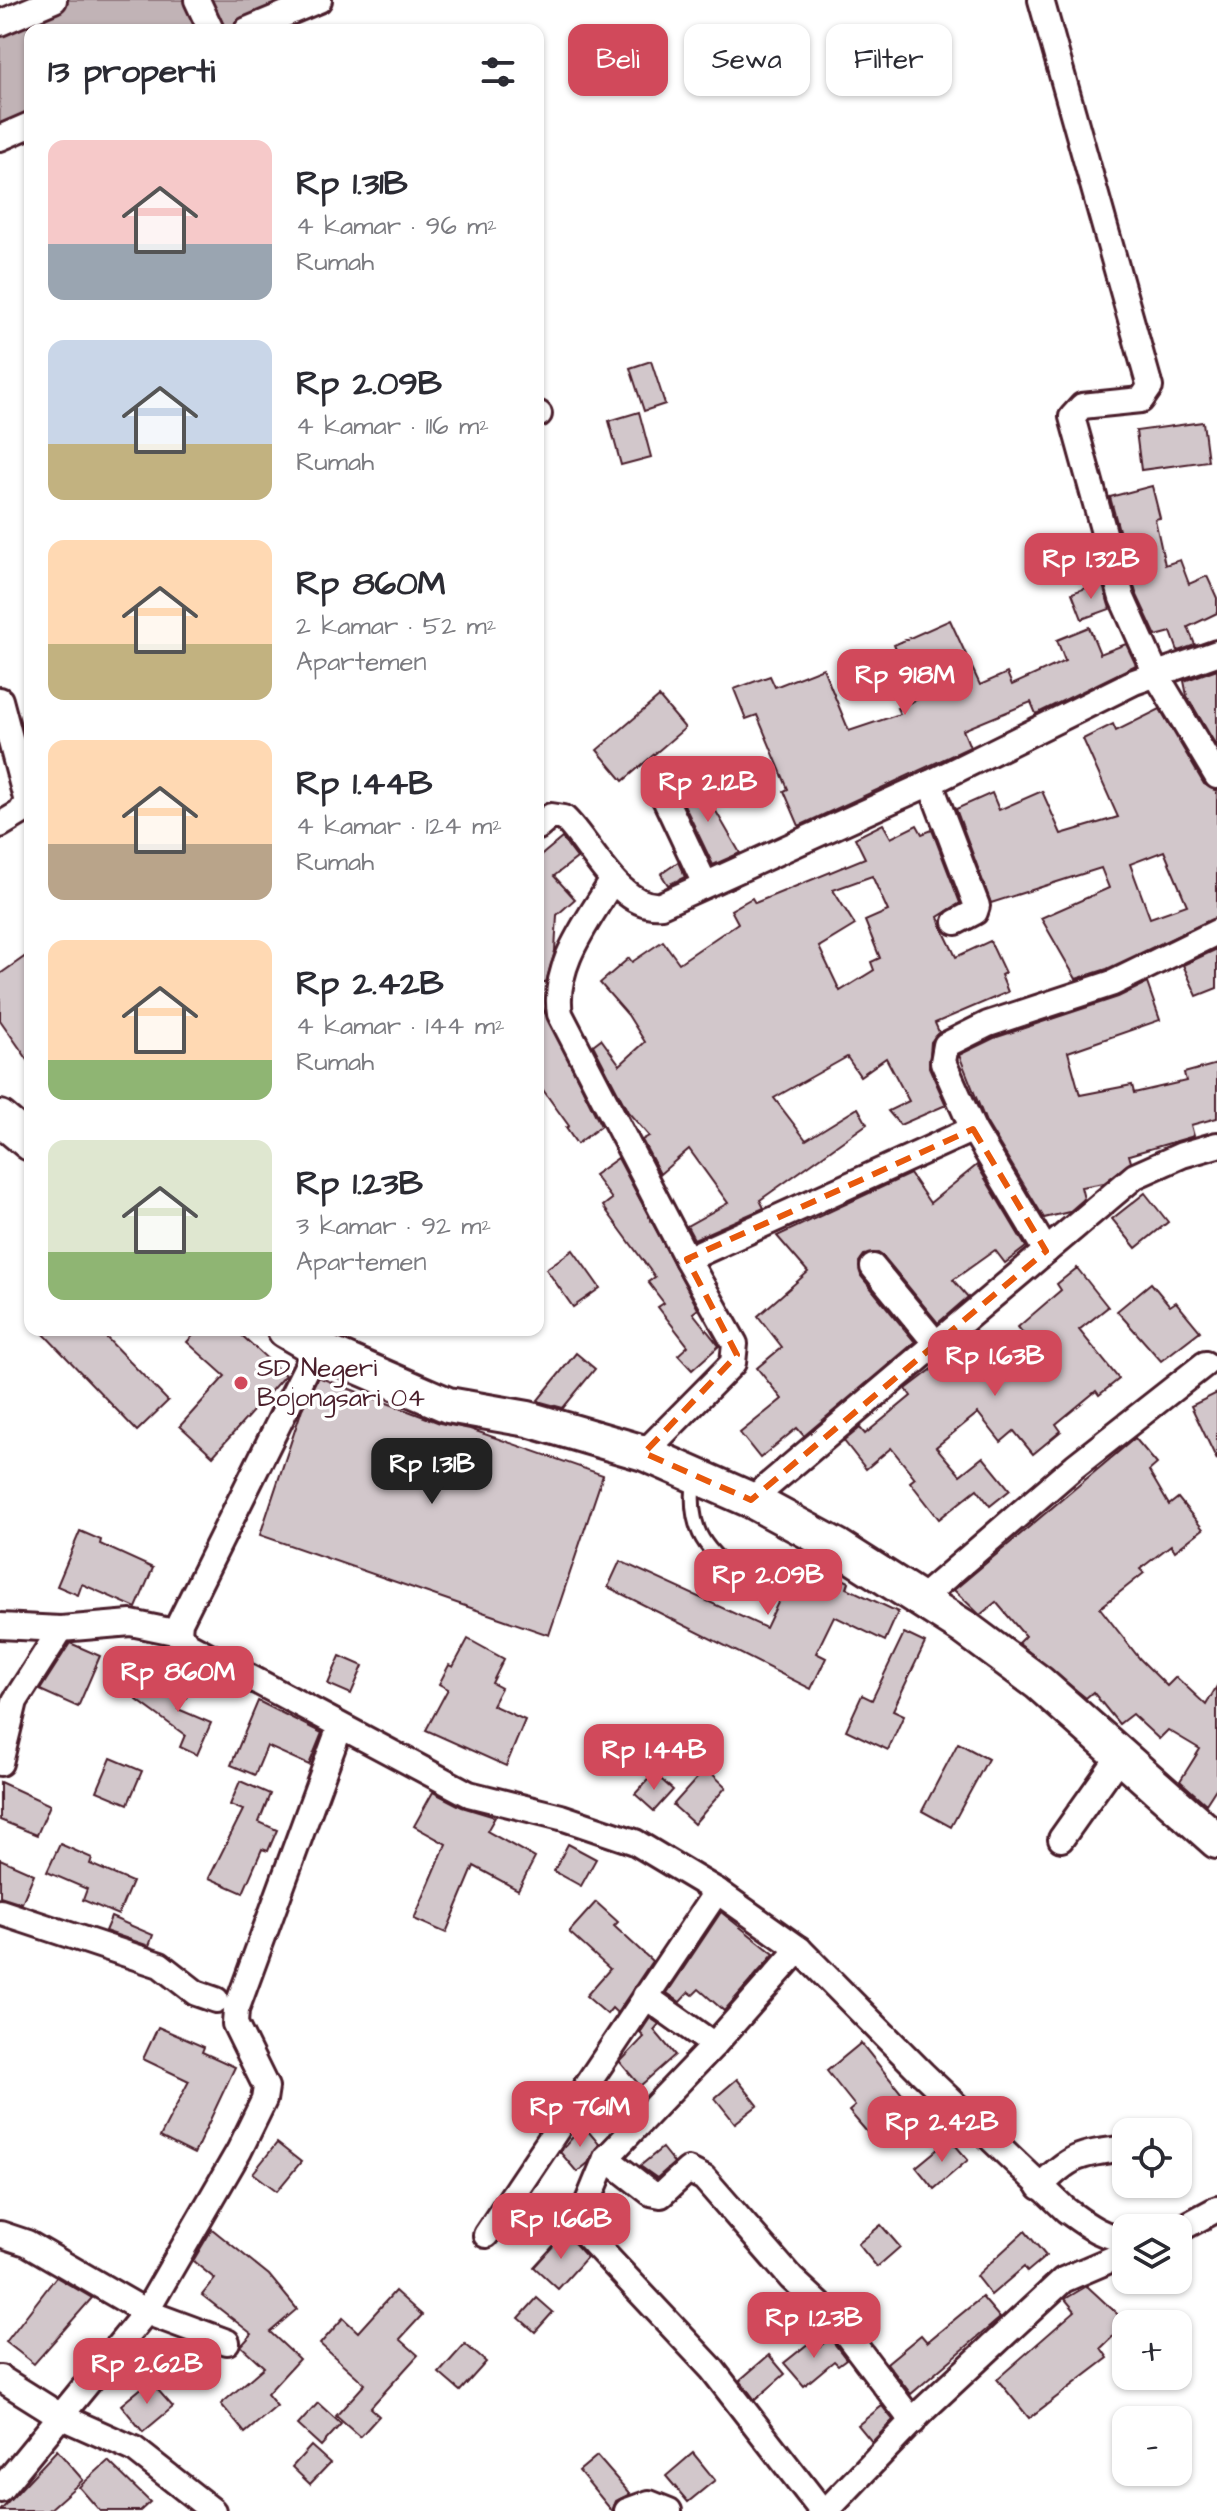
<!DOCTYPE html>
<html lang="id">
<head>
<meta charset="utf-8">
<style>
	body { margin:0; font-family:"Architects Daughter",sans-serif; background:#f7f7f7; color:#2b2b33; height:100vh; display:flex; flex-direction:column; font-size:30px; white-space:nowrap }
	* { box-sizing:border-box; margin:0 }
	p { font-size:26px; color:#7c7c81 }
	.icon { flex:none; width:44px; height:44px; fill:none; stroke:currentColor; stroke-width:2; stroke-linecap:round; stroke-linejoin:round }
	.map { position:relative; flex:1; overflow:hidden }
	.panel { position:absolute; left:24px; top:24px; width:520px; height:1312px; display:flex; flex-direction:column; background:#fff; border-radius:16px; box-shadow:0 2px 6px #0004 }
	.panel>* { flex:none }
	.hud { position:absolute; left:568px; top:24px; width:528px; height:72px; display:flex; gap:16px }
	.fabs { position:absolute; left:1112px; top:2118px; display:grid; gap:16px }
	.fabs a { display:grid; place-items:center; width:80px; height:80px; border-radius:16px; background:#fff; box-shadow:0 2px 6px #0004; font-size:40px }
	.price { position:absolute; translate:-50% -68px; padding:0 18px; border-radius:16px; background:#d1495b; color:#fff; font-size:26px; line-height:52px; filter:drop-shadow(0 2px 4px #0008) }
	.price::after { content:''; position:absolute; left:50%; top:48px; width:24px; height:18px; margin-left:-12px; background:inherit; clip-path:polygon(0 0,100% 0,50% 100%) }
	.price.on { background:#222; color:#fff }
	ul { padding:0; list-style:none }
	li { display:flex; align-items:center; gap:24px; height:200px; padding:0 24px }
	li span { display:grid; place-items:center; flex:none; width:224px; height:160px; border-radius:16px; color:#555 }
	li>.icon { margin-inline-start:auto }
	span .icon { width:96px; height:96px; fill:#fffc; stroke-width:1 }
	li b { font-size:34px }
	h2 { display:flex; justify-content:space-between; align-items:center; height:96px; padding:0 24px; font-size:34px }
	.tag { padding:0 28px; border-radius:16px; background:#fff; box-shadow:0 2px 6px #0004; font-size:28px; line-height:72px }
	.tag.on { background:#d1495b; color:#fff }
	.map>svg:first-child { display:block }
	.water { fill:#c1b3b6; stroke:#91787e; stroke-width:2 }
	.building { fill:#d2c7cb; stroke:#4a1f2b; stroke-width:2; fill-rule:evenodd }
	.lines { fill:none; stroke-linecap:round; stroke-linejoin:round }
	.lane-casing { stroke:#4a1f2b; stroke-width:18 }
	.street-casing { stroke:#4a1f2b; stroke-width:30 }
	.secondary-casing { stroke:#4a1f2b; stroke-width:40 }
	.lane { stroke:#fff; stroke-width:12 }
	.street { stroke:#fff; stroke-width:24 }
	.secondary { stroke:#fff; stroke-width:34 }
	.marked { fill:none; stroke:#e8590c; stroke-width:6; stroke-dasharray:16 10; stroke-linejoin:round }
	.poi-dot { fill:#d1495b; stroke:#fff; stroke-width:3 }
	.labels { text-anchor:middle; dominant-baseline:central; stroke-width:7; stroke-linejoin:round; paint-order:stroke }
	.poi-label { font-size:26px; fill:#4a1f2b; stroke:#fff; text-anchor:start }
</style>
</head>
<body>
<div class="map">
<svg width="1217" height="2511" viewBox="0 0 1217 2511">
	<rect width="100%" height="100%" fill="#fff"/>
	<filter id="ink" filterUnits="userSpaceOnUse"><feTurbulence type="fractalNoise" baseFrequency=".0125" numOctaves="2"/><feDisplacementMap in="SourceGraphic" scale="16" xChannelSelector="R" yChannelSelector="G"/><feConvolveMatrix kernelMatrix="1 2 1 2 8 2 1 2 1" color-interpolation-filters="sRGB"/></filter>
	<g filter="url(#ink)">
		<polygon class="water" points="55,0 320,0 251,30 30,30 30,125 0,138 0,22"/>
		<g class="building">
			<polygon points="651,361 665,404 644,411 630,368"/>
			<polygon points="639,412 651,457 621,465 609,421"/>
			<polygon points="1203,422 1208,461 1141,470 1136,431"/>
			<polygon points="1152,486 1160,518 1155,519 1165,565 1180,560 1189,584 1207,576 1217,598 1217,613 1188,627 1195,645 1178,651 1171,632 1156,636 1136,593 1110,497"/>
			<polygon points="1102,582 1110,609 1082,619 1072,593"/>
			<polygon points="950,620 980,685 1007,673 1012,685 1065,661 1057,640 1089,627 1100,654 1126,644 1136,665 1036,714 1031,702 963,730 970,747 799,826 784,791 788,789 757,715 746,719 734,689 770,676 775,687 823,668 849,731 900,714 897,708 918,699 894,645"/>
			<polygon points="1217,669 1217,747 1187,696 1184,681"/>
			<polygon points="659,697 685,728 623,781 597,750"/>
			<path d="M 1160,709 L 1204,784 L 1217,791 L 1217,917 L 1107,969 L 1076,979 L 1041,918 L 1109,888 L 1101,868 L 991,903 L 956,809 L 992,793 L 999,810 L 1042,791 L 1061,834 L 1118,817 L 1083,739 L 1113,724 L 1116,731 ZM 1164,851 L 1187,905 L 1150,918 L 1130,864 Z"/>
			<polygon points="698,780 740,853 713,865 678,792"/>
			<path d="M 883,824 L 891,838 L 917,825 L 922,834 L 932,830 L 960,903 L 938,917 L 942,928 L 956,957 L 990,941 L 1005,973 L 1001,975 L 1008,992 L 935,1023 L 939,1032 L 931,1042 L 929,1067 L 946,1105 L 900,1125 L 888,1111 L 909,1101 L 886,1058 L 860,1076 L 847,1057 L 774,1098 L 806,1140 L 858,1108 L 867,1124 L 760,1200 L 764,1208 L 694,1239 L 687,1226 L 728,1203 L 689,1149 L 660,1174 L 642,1140 L 649,1136 L 628,1112 L 593,1045 L 601,1039 L 620,1065 L 645,1042 L 628,1015 L 600,983 L 629,958 L 632,962 L 663,941 L 679,963 L 738,923 L 731,910 L 752,898 L 755,903 L 865,858 L 855,838 ZM 872,876 L 888,911 L 865,921 L 880,958 L 871,962 L 874,970 L 840,991 L 819,947 L 855,925 L 833,890 Z"/>
			<polygon points="562,838 577,858 554,876 575,899 557,915 555,951 546,982 538,982 538,858"/>
			<polygon points="678,862 685,877 668,885 661,874"/>
			<polygon points="1217,949 1217,988 1197,996 1183,965"/>
			<polygon points="30,953 30,1063 0,1020 0,974"/>
			<polygon points="1147,983 1160,1020 1068,1052 1080,1095 1132,1085 1134,1093 1186,1081 1184,1073 1217,1064 1217,1118 1191,1125 1194,1136 1129,1155 1131,1162 1104,1183 1081,1187 1084,1199 1069,1212 1044,1218 986,1122 959,1055 994,1038 1118,997"/>
			<polygon points="538,999 601,1126 577,1144 566,1128 569,1126 538,1083"/>
			<polygon points="618,1158 698,1309 693,1313 719,1346 692,1370 678,1355 688,1346 658,1307 664,1303 648,1282 655,1277 603,1206 612,1199 594,1175"/>
			<polygon points="977,1165 1026,1247 1005,1263 995,1250 953,1280 968,1297 938,1323 884,1257 878,1253 864,1255 859,1262 861,1276 915,1342 804,1436 797,1428 760,1458 740,1433 782,1399 757,1368 782,1347 758,1316 808,1272 777,1236 910,1174 930,1203"/>
			<polygon points="1145,1193 1168,1222 1136,1248 1112,1219"/>
			<polygon points="573,1250 600,1288 573,1307 546,1269"/>
			<polygon points="1077,1268 1108,1307 1079,1330 1119,1379 1099,1395 1096,1391 1056,1424 1061,1431 1033,1454 1014,1431 1001,1442 978,1413 936,1447 960,1475 983,1457 1010,1490 990,1506 977,1489 939,1519 910,1482 915,1478 891,1448 866,1469 844,1441 860,1428 865,1434 911,1396 906,1389 948,1357 964,1340 984,1364 1023,1333 1018,1327 1061,1290 1057,1284"/>
			<polygon points="1151,1283 1170,1306 1176,1302 1200,1331 1161,1361 1117,1311"/>
			<polygon points="40,1330 99,1330 168,1401 137,1431"/>
			<polygon points="198,1330 236,1330 285,1375 213,1456 180,1426 225,1376 187,1342"/>
			<polygon points="576,1353 595,1369 563,1408 541,1402 538,1400"/>
			<polygon points="318,1377 440,1423 470,1429 603,1475 549,1635 260,1535 302,1409"/>
			<polygon points="1217,1393 1217,1460 1191,1406"/>
			<polygon points="1135,1438 1157,1464 1149,1471 1169,1505 1178,1498 1203,1529 1175,1551 1171,1545 1140,1569 1144,1573 1100,1608 1140,1659 1167,1686 1176,1677 1206,1705 1217,1686 1217,1787 1206,1804 1180,1781 1200,1749 1168,1730 1159,1739 1132,1714 1119,1724 1093,1692 1086,1698 1018,1643 1025,1636 996,1602 980,1615 954,1590"/>
			<polygon points="80,1531 101,1540 100,1544 153,1568 136,1608 82,1584 78,1595 57,1586"/>
			<polygon points="799,1558 849,1582 847,1588 898,1612 885,1641 834,1616 816,1653 826,1658 811,1689 608,1587 620,1561 766,1628"/>
			<polygon points="904,1633 925,1643 893,1710 904,1715 888,1750 846,1730 862,1695 872,1700"/>
			<polygon points="468,1639 504,1659 492,1683 501,1688 492,1705 525,1720 506,1766 426,1730 448,1689 439,1684 449,1665 453,1667"/>
			<polygon points="70,1643 100,1656 78,1707 40,1690"/>
			<polygon points="340,1656 363,1666 351,1694 328,1684"/>
			<polygon points="173,1676 192,1689 178,1709 211,1723 197,1755 180,1747 185,1735 137,1700 142,1693 156,1699"/>
			<polygon points="258,1701 322,1733 309,1765 267,1746 255,1775 231,1765"/>
			<polygon points="958,1743 988,1759 951,1827 922,1811"/>
			<polygon points="111,1758 142,1771 128,1804 97,1791"/>
			<polygon points="706,1768 726,1787 694,1824 673,1805"/>
			<polygon points="654,1773 673,1790 654,1811 635,1794"/>
			<polygon points="240,1781 270,1794 259,1822 277,1830 268,1851 262,1849 243,1893 209,1878 243,1810 230,1805"/>
			<polygon points="0,1782 50,1805 37,1835 0,1820"/>
			<polygon points="433,1792 462,1807 495,1817 487,1831 535,1858 518,1890 474,1866 446,1933 414,1919 446,1844 414,1826"/>
			<polygon points="60,1844 92,1858 90,1864 132,1882 118,1915 83,1900 87,1889 47,1872"/>
			<polygon points="568,1844 596,1859 581,1886 554,1871"/>
			<polygon points="0,1859 34,1874 22,1903 0,1896"/>
			<polygon points="596,1902 618,1922 614,1926 652,1961 617,2013 612,2008 607,2014 586,1996 610,1969 569,1932"/>
			<polygon points="721,1912 774,1954 724,2011 699,1989 693,1995 689,1992 680,2002 667,1993"/>
			<polygon points="111,1917 153,1935 149,1946 105,1931"/>
			<polygon points="650,2018 659,2024 654,2030 675,2055 640,2086 620,2062 644,2037 640,2033"/>
			<polygon points="158,2027 204,2047 202,2052 235,2067 194,2154 160,2137 189,2081 143,2059"/>
			<polygon points="861,2043 906,2099 867,2132 849,2111 855,2106 827,2071"/>
			<polygon points="737,2079 758,2105 735,2123 715,2098"/>
			<polygon points="583,2125 599,2144 588,2163 577,2172 560,2152"/>
			<polygon points="950,2139 968,2160 934,2189 916,2167"/>
			<polygon points="277,2143 301,2162 277,2191 253,2173"/>
			<polygon points="662,2148 674,2163 657,2178 640,2166"/>
			<polygon points="604,2201 628,2223 612,2240 596,2223"/>
			<polygon points="881,2225 900,2247 877,2267 858,2244"/>
			<polygon points="212,2229 269,2275 297,2309 270,2332 299,2359 267,2394 277,2406 245,2433 221,2404 264,2367 241,2346 252,2334 202,2295 215,2279 193,2261"/>
			<polygon points="1025,2231 1046,2256 1027,2272 1024,2267 991,2295 976,2276"/>
			<polygon points="565,2233 587,2257 558,2289 534,2267"/>
			<polygon points="56,2277 92,2298 34,2364 6,2342"/>
			<polygon points="1087,2286 1127,2323 1101,2348 1108,2358 1029,2418 997,2379 1075,2311 1065,2299"/>
			<polygon points="395,2291 422,2315 400,2339 418,2355 370,2408 379,2416 360,2437 336,2416 365,2384 320,2344 343,2318 358,2332"/>
			<polygon points="982,2297 1000,2318 911,2394 887,2363 921,2335 927,2342"/>
			<polygon points="537,2298 553,2312 535,2332 519,2318"/>
			<polygon points="830,2338 846,2359 838,2365 834,2361 804,2386 784,2363 814,2339 820,2346"/>
			<polygon points="465,2344 486,2362 460,2391 439,2373"/>
			<polygon points="769,2355 785,2374 755,2400 740,2380"/>
			<polygon points="150,2381 173,2407 143,2432 121,2405"/>
			<polygon points="318,2403 341,2424 321,2446 298,2425"/>
			<polygon points="882,2406 893,2420 872,2442 858,2425"/>
			<polygon points="311,2446 330,2463 310,2484 292,2467"/>
			<polygon points="57,2450 83,2480 48,2511 0,2511"/>
			<polygon points="693,2453 715,2480 688,2502 666,2476"/>
			<polygon points="597,2456 630,2494 616,2501 612,2511 579,2471"/>
			<polygon points="108,2461 150,2502 140,2511 100,2511 79,2487"/>
		</g>
		<g class="lines">
			<g class="lane-casing">
				<path id="lane" d="M 694,1480 C 686,1539 713,1554 754,1589"/>
			</g>
			<g class="street-casing">
				<g id="street">
					<polyline points="197,0 211,30"/>
					<polyline points="1041,0 1150,387 1141,400 1082,406 1072,417 1122,598 1157,676 1217,776"/>
					<polyline points="0,23 54,0"/>
					<polyline points="247,30 319,0"/>
					<polyline points="0,138 30,125"/>
					<polyline points="538,414 539,414"/>
					<polyline points="0,700 27,802 20,813 0,825"/>
					<polyline points="930,783 977,906 975,912 956,922"/>
					<polyline points="664,797 705,884"/>
					<path d="M 538,827 L 551,816 L 564,818 C 590,842 619,910 661,905 L 930,783 L 1134,682 L 1217,653"/>
					<path d="M 612,881 C 588,922 552,965 560,1014 L 687,1259"/>
					<polyline points="1046,1251 973,1129 943,1062 946,1045 988,1024 1113,983 1217,932"/>
					<polyline points="873,1267 938,1346"/>
					<path d="M 316,1348 L 180,1622 L 179,1633 L 187,1644 L 469,1794 L 561,1817 L 635,1842 L 717,1891 L 799,1949 L 923,2074 L 1066,2210 C 1084,2223 1102,2238 1126,2238"/>
					<polyline points="644,1453 733,1363 735,1344 687,1259 973,1129"/>
					<polyline points="751,1500 1135,1176 1182,1155 1217,1145"/>
					<polyline points="922,1598 1075,1466 1205,1364"/>
					<polyline points="0,1626 61,1629 131,1623 179,1633"/>
					<polyline points="0,1763 15,1701 61,1629"/>
					<polyline points="1061,1839 1121,1754"/>
					<polyline points="0,1912 160,1965 196,1993 216,2000"/>
					<polyline points="799,1949 714,2045 606,2158 578,2226 712,2369 822,2511"/>
					<polyline points="645,1996 714,2045"/>
					<polyline points="606,2158 651,2193 661,2195 688,2170 704,2178 791,2278 834,2318 913,2422"/>
					<path d="M 1040,2187 C 1071,2154 1082,2154 1126,2148"/>
					<polyline points="1178,2230 1217,2209"/>
					<polyline points="0,2234 27,2243 146,2312 227,2342"/>
					<polyline points="486,2235 717,1891"/>
					<polyline points="0,2378 62,2417 134,2449 213,2511"/>
					<polyline points="0,2490 146,2312 239,2151 264,2100 266,2087 235,2024 236,2010 340,1727"/>
					<polyline points="627,2511 649,2503 669,2511"/>
					<polyline points="826,2511 922,2411 1063,2280 1126,2253"/>
				</g>
			</g>
			<g class="secondary-casing">
				<g id="secondary">
					<polyline points="0,1118 30,1143"/>
					<polyline points="285,1330 316,1348 448,1405 528,1419 644,1453 751,1500 838,1547 965,1628 1039,1683 1217,1841"/>
				</g>
			</g>
			<use href="#lane" class="lane"/>
			<use href="#street" class="street"/>
			<use href="#secondary" class="secondary"/>
		</g>
	</g>
	<path class="marked" d="M 973,1129 L 1046,1251 L 751,1500 L 644,1453 L 737,1355 L 687,1259 Z"/>
	<circle class="poi-dot" cx="241" cy="1383" r="8"/>
	<g class="labels">
		<g class="poi-label">
			<text x="257" y="1368">SD Negeri<tspan x="257" dy="30">Bojongsari 04</tspan></text>
		</g>
	</g>
</svg>
<div class="fabs">
<a><svg class="icon" aria-label="locate" viewBox="0 0 24 24"><circle cx="12" cy="12" r="6"/><path d="M12 2v4M12 18v4M2 12h4M18 12h4"/></svg></a>
<a><svg class="icon" aria-label="layers" viewBox="0 0 24 24"><path d="M12 4l9 5-9 5-9-5zM3 14l9 5 9-5"/></svg></a>
<a>+</a>
<a>−</a>
</div>
<b class="price" style="left:1091px;top:601px">Rp 1.32B</b>
<b class="price" style="left:905px;top:717px">Rp 918M</b>
<b class="price" style="left:708px;top:824px">Rp 2.12B</b>
<b class="price" style="left:995px;top:1398px">Rp 1.63B</b>
<b class="price on" style="left:432px;top:1506px">Rp 1.31B</b>
<b class="price" style="left:768px;top:1617px">Rp 2.09B</b>
<b class="price" style="left:178px;top:1714px">Rp 860M</b>
<b class="price" style="left:654px;top:1792px">Rp 1.44B</b>
<b class="price" style="left:580px;top:2149px">Rp 761M</b>
<b class="price" style="left:942px;top:2164px">Rp 2.42B</b>
<b class="price" style="left:561px;top:2261px">Rp 1.66B</b>
<b class="price" style="left:814px;top:2360px">Rp 1.23B</b>
<b class="price" style="left:147px;top:2406px">Rp 2.62B</b>
<div class="hud">
<a class="tag on">Beli</a>
<a class="tag">Sewa</a>
<a class="tag">Filter</a>
</div>
<section class="panel">
<h2>13 properti<svg class="icon" aria-label="filters" viewBox="0 0 24 24"><path d="M4 7h16M4 17h16"/><circle cx="9" cy="7" r="2"/><circle cx="15" cy="17" r="2"/></svg></h2>
<ul>
<li><span style="background:linear-gradient(#f6c9c9 65%,#9aa5b1 0)"><svg class="icon" aria-label="home" viewBox="0 0 24 24"><path d="M3 11l9-7 9 7M6 9v11h12V9"/></svg></span><div><b>Rp 1.31B</b><p>4 kamar · 96 m²</p><p>Rumah</p></div></li>
<li><span style="background:linear-gradient(#c9d6e8 65%,#c2b280 0)"><svg class="icon" aria-label="home" viewBox="0 0 24 24"><path d="M3 11l9-7 9 7M6 9v11h12V9"/></svg></span><div><b>Rp 2.09B</b><p>4 kamar · 116 m²</p><p>Rumah</p></div></li>
<li><span style="background:linear-gradient(#ffd9b3 65%,#c2b280 0)"><svg class="icon" aria-label="home" viewBox="0 0 24 24"><path d="M3 11l9-7 9 7M6 9v11h12V9"/></svg></span><div><b>Rp 860M</b><p>2 kamar · 52 m²</p><p>Apartemen</p></div></li>
<li><span style="background:linear-gradient(#ffd9b3 65%,#b9a48a 0)"><svg class="icon" aria-label="home" viewBox="0 0 24 24"><path d="M3 11l9-7 9 7M6 9v11h12V9"/></svg></span><div><b>Rp 1.44B</b><p>4 kamar · 124 m²</p><p>Rumah</p></div></li>
<li><span style="background:linear-gradient(#ffd9b3 75%,#8fb573 0)"><svg class="icon" aria-label="home" viewBox="0 0 24 24"><path d="M3 11l9-7 9 7M6 9v11h12V9"/></svg></span><div><b>Rp 2.42B</b><p>4 kamar · 144 m²</p><p>Rumah</p></div></li>
<li><span style="background:linear-gradient(#dfe7d0 70%,#8fb573 0)"><svg class="icon" aria-label="home" viewBox="0 0 24 24"><path d="M3 11l9-7 9 7M6 9v11h12V9"/></svg></span><div><b>Rp 1.23B</b><p>3 kamar · 92 m²</p><p>Apartemen</p></div></li>
</ul>
</section>
</div>
</body>
</html>
